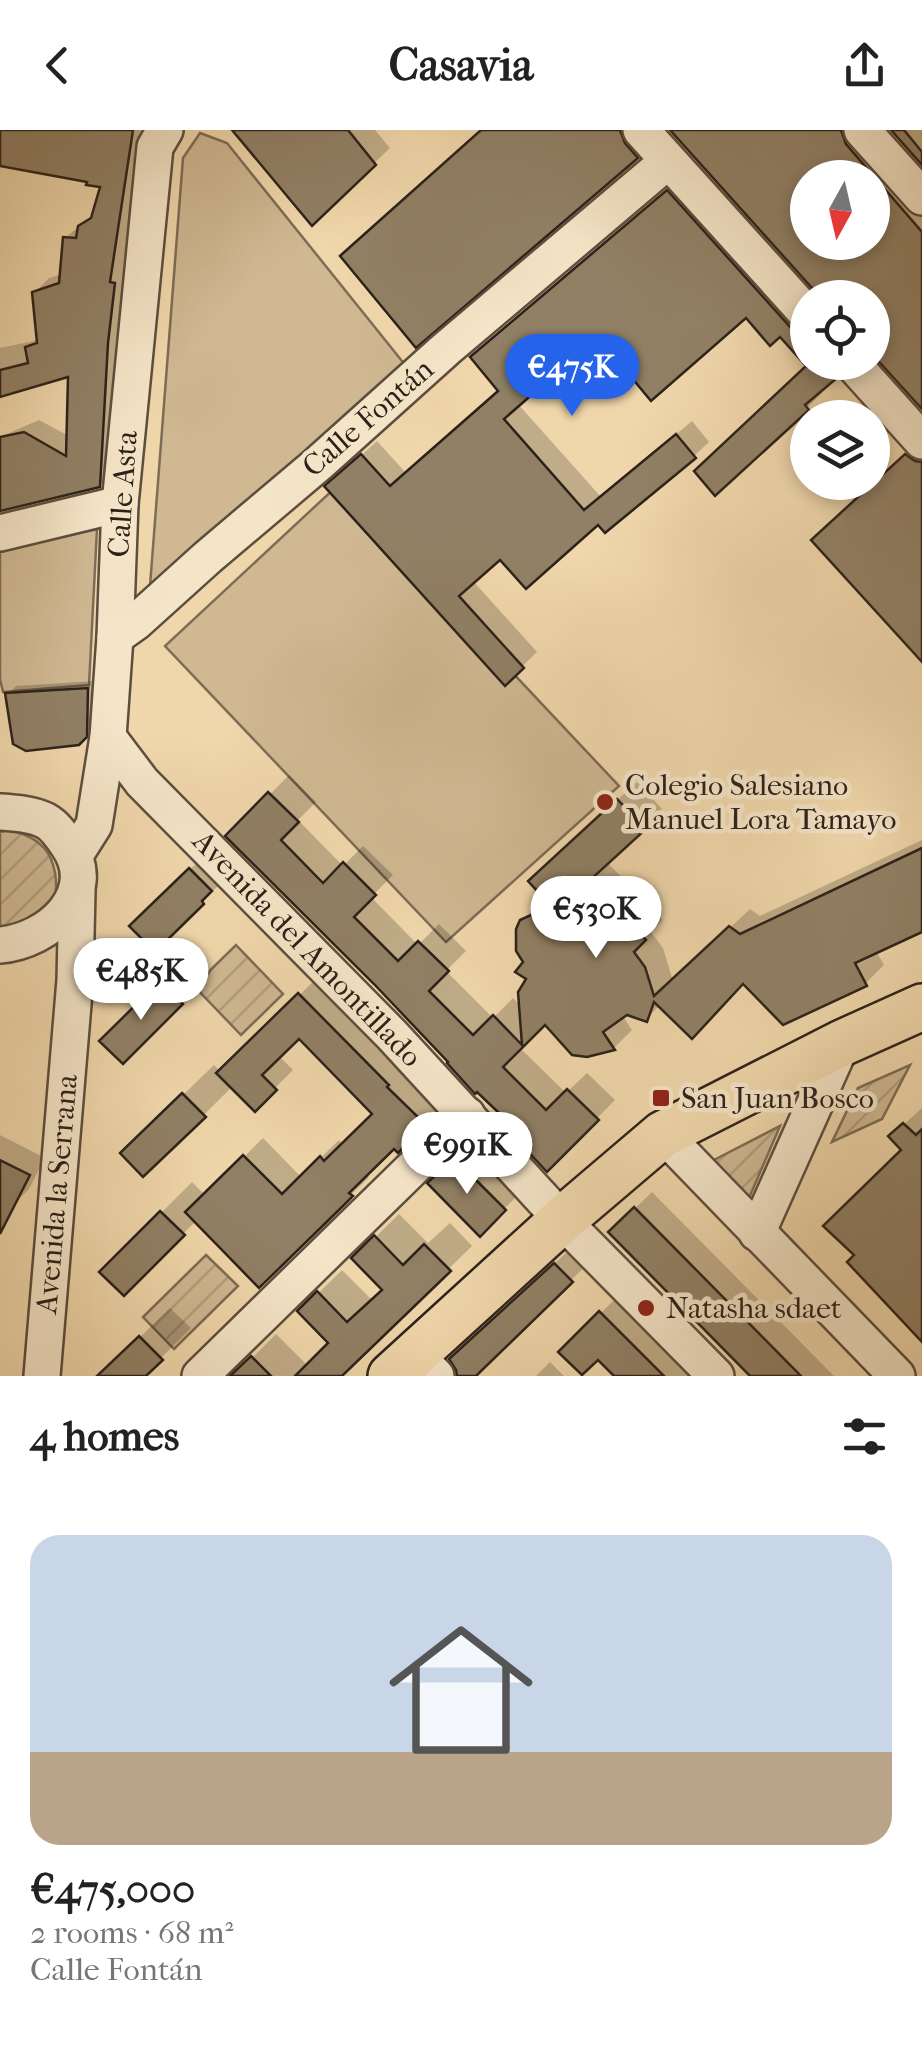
<!DOCTYPE html>
<html lang="en">
<head>
<meta charset="utf-8">
<style>
	body { margin:0; font-family:"IM FELL French Canon",serif; background:#f6f6f6; color:#222; height:100vh; display:flex; flex-direction:column; font-size:38px; white-space:nowrap }
	* { box-sizing:border-box; margin:0 }
	p { font-size:32px; color:#767676 }
	.icon { flex:none; width:55px; height:55px; fill:none; stroke:currentColor; stroke-width:2; stroke-linecap:round; stroke-linejoin:round }
	.map { position:relative; height:1246px; overflow:hidden }
	.details { display:flex; flex-direction:column; background:#fff; flex:1 }
	.details>* { flex:none }
	.needle { width:65px; rotate:188deg }
	.buttons { position:absolute; left:790px; top:30px; display:grid; gap:20px }
	.buttons a { display:grid; place-items:center; width:100px; height:100px; border-radius:50%; background:#fff; box-shadow:0 5px 15px #0003; font-size:50px }
	.price { position:absolute; translate:-50% -85px; padding:0 22px; border-radius:35px; background:#fff; color:#222; font-size:32px; line-height:65px; filter:drop-shadow(0 2px 5px #0008) }
	.price::after { content:''; position:absolute; left:50%; top:60px; width:30px; height:22px; margin-left:-15px; background:inherit; clip-path:polygon(0 0,100% 0,50% 100%) }
	.price.on { background:#2563eb; color:#fff }
	ul { padding:0; list-style:none }
	li { display:grid; align-content:center; gap:20px; height:530px; padding:0 30px }
	li+li { border-top:2px solid #e0e0e0 }
	li span { display:grid; place-items:center; height:310px; border-radius:30px; color:#555 }
	li>.icon { margin-inline-start:auto }
	span .icon { width:180px; height:180px; fill:#fffc; stroke-width:1 }
	li b { font-size:42px }
	h2 { display:flex; justify-content:space-between; align-items:center; height:120px; padding:0 30px; font-size:42px }
	header { display:flex; justify-content:space-between; align-items:center; height:130px; padding:0 30px; background:#fff; font-size:45px; font-weight:700 }
	.map>svg:first-child { display:block }
	.grass { fill:#cfb892; stroke:#7d6c56; stroke-width:2.5 }
	.garden { fill:url(#garden-furrows); stroke:#7d6c56; stroke-width:2.5 }
	.shadow { fill:#0003; fill-rule:evenodd }
	.building { fill:#918065; stroke:#2b211a; stroke-width:2.5; fill-rule:evenodd }
	.lines { fill:none; stroke-linecap:round; stroke-linejoin:round }
	.minor-casing { stroke:#5c4e3e; stroke-width:40 }
	.major-casing { stroke:#2b211a; stroke-width:50 }
	.minor { stroke:#f5e5c8; stroke-width:35 }
	.major { stroke:#f0d7ab; stroke-width:45 }
	.poi-dot { fill:#8f2418; stroke:#f5e5c8; stroke-width:4 }
	.labels { text-anchor:middle; dominant-baseline:central; stroke-width:9; stroke-linejoin:round; paint-order:stroke }
	.street-label { font-size:30px; fill:#2b211a; stroke:#f5e5c8 }
	.poi-label { font-size:30px; fill:#2b211a; stroke:#f5e5c8; text-anchor:start }
</style>
</head>
<body>
<header><svg class="icon" aria-label="back" viewBox="0 0 24 24"><path d="M15 5l-7 7 7 7"/></svg>Casavia<svg class="icon" aria-label="share" viewBox="0 0 24 24"><path d="M12 15V3M7 8l5-5 5 5M5 13v7h14v-7"/></svg></header>
<div class="map">
<svg width="922" height="1246" viewBox="0 0 922 1246">
	<defs>
		<pattern id="garden-furrows" width="10" height="10" patternUnits="userSpaceOnUse" patternTransform="scale(2.5)"><rect width="10" height="10" fill="#cfb892"/><path d="M-1 1l2-2M0 10L10 0M9 11l2-2" fill="none" stroke="#b29e7d"/></pattern>
	</defs>
	<rect width="100%" height="100%" fill="#f0d7ab"/>
	<filter id="stains"><feTurbulence type="fractalNoise" baseFrequency=".002" numOctaves="4"/><feColorMatrix values="0 0 0 0 .2 0 0 0 0 .09 0 0 0 0 .02 0 0 0 .5 -.17"/></filter>
	<radialGradient id="worn" r=".72"><stop offset=".6" stop-color="#630" stop-opacity="0"/><stop offset="1" stop-color="#630" stop-opacity=".3"/></radialGradient>
	<g class="grass">
		<polygon points="200,3 227,13 410,241 150,456 183,28"/>
		<polygon points="337,356 619,656 446,812 165,516"/>
		<polygon points="97,399 89,555 3,562 0,549 0,421"/>
	</g>
	<g class="garden">
		<path d="M 8,700 C 22,703 34,707 44,718 C 60,736 62,777 39,791 C 28,797 12,799 0,802 L 0,702 Z"/>
		<polygon points="236,815 283,864 241,905 194,856"/>
		<polygon points="910,935 882,989 832,1012 858,958"/>
		<polygon points="780,996 749,1068 712,1031"/>
		<polygon points="206,1125 238,1156 174,1219 143,1187"/>
	</g>
	<g class="shadow">
		<polygon points="0,0 144,0 123,138 128,139 114,340 99,355 0,379 0,307 39,290 69,306 70,244 0,265 0,218 34,211 39,207 34,163 49,148 63,144 65,108 96,82 103,55 90,50 0,33"/>
		<polygon points="234,0 375,0 390,18 312,92"/>
		<polygon points="483,0 640,0 651,12 636,27"/>
		<path d="M 673,0 L 862,0 L 922,70 L 922,275 L 872,168 ZM 808,48 L 872,48 L 872,112 L 808,112 Z"/>
		<polygon points="894,0 922,0 922,31"/>
		<polygon points="683,47 808,185 808,232 848,232 819,260 822,263 807,278 716,363 809,236 781,203 746,185 598,203 518,274 601,367 692,291 709,312 694,326 599,391 501,426 473,451 537,522 505,553 343,342 377,311 406,343 501,260 488,212"/>
		<polygon points="922,311 922,528 829,395"/>
		<polygon points="95,551 94,596 78,613 8,564 16,556"/>
		<polygon points="289,645 316,672 298,690 343,736 363,716 393,745 371,767 418,815 439,794 466,821 446,841 493,888 513,868 521,876 529,849 522,792 541,772 548,769 549,732 637,652 662,679 607,732 663,790 651,802 663,818 673,851 750,779 760,786 922,710 922,799 876,821 884,835 865,854 743,851 661,874 646,889 626,882 622,885 632,900 614,918 545,891 519,917 566,963 587,943 615,970 547,1039 527,1007 229,706"/>
		<polygon points="221,710 232,742 155,819 162,766"/>
		<polygon points="192,823 211,843 123,930 103,911"/>
		<polygon points="318,847 440,978 398,1020 394,1016 366,1043 369,1047 362,1054 259,1154 197,1090 124,1163 102,1142 192,1052 205,1065 263,1008 301,1047 339,1010 344,1015 376,983 299,906 278,925 293,940 255,978 233,956 144,1044 154,993 214,935 221,942"/>
		<polygon points="922,978 922,1193 904,1020 891,1006"/>
		<polygon points="0,1005 45,1028 29,1059 12,1076 0,1070"/>
		<polygon points="479,1006 528,1055 480,1103 431,1053"/>
		<polygon points="652,1062 834,1246 754,1246 611,1102"/>
		<polygon points="399,1084 428,1113 450,1093 472,1116 339,1246 234,1246 276,1204 308,1236 331,1213 300,1181 342,1140 373,1171 385,1159 354,1128"/>
		<polygon points="586,1105 601,1121 473,1246 459,1246 482,1199"/>
		<polygon points="620,1164 702,1246 617,1246 598,1227 562,1222"/>
		<polygon points="170,1178 191,1198 143,1246 100,1246"/>
		<polygon points="550,1232 564,1246 536,1246"/>
	</g>
	<g class="building">
		<polygon points="0,0 133,0 110,152 115,153 108,213 100,357 0,381 0,307 24,302 66,326 68,247 0,267 0,240 28,233 25,217 37,213 32,162 59,153 63,107 76,108 78,96 91,88 100,57 86,55 87,52 0,36"/>
		<polygon points="232,0 348,0 376,35 312,96"/>
		<polygon points="481,0 620,0 625,13 638,28 416,218 340,126"/>
		<path d="M 670,0 L 841,0 L 846,14 L 922,102 L 922,279 L 872,224 L 872,168 L 821,168 ZM 808,48 L 872,48 L 872,112 L 808,112 Z"/>
		<polygon points="891,0 904,0 922,22 922,35"/>
		<polygon points="667,60 792,199 801,205 808,206 808,235 810,232 830,232 837,248 805,275 809,280 715,366 694,341 806,236 780,207 770,216 746,188 651,271 598,207 504,289 584,380 676,304 696,328 605,403 598,395 526,459 500,430 459,466 524,538 505,556 324,356 361,324 390,356 498,261 470,227"/>
		<polygon points="905,324 915,331 922,332 922,532 811,410"/>
		<polygon points="88,558 87,607 79,615 26,621 13,614 5,563"/>
		<polygon points="268,662 299,692 281,710 323,753 343,732 376,765 354,787 398,831 418,811 449,841 429,861 473,905 493,885 522,915 518,862 526,849 515,842 523,832 516,821 516,799 520,790 551,776 528,751 617,669 646,699 589,751 646,810 634,822 645,837 654,866 729,796 740,804 922,718 922,802 855,833 867,856 783,895 743,854 692,909 654,872 647,892 627,885 603,902 615,920 587,927 572,925 545,895 503,937 546,980 567,959 599,990 547,1042 519,1012 524,1007 477,962 475,964 447,933 448,932 374,854 225,706"/>
		<polygon points="189,738 212,761 202,771 204,774 155,822 129,796"/>
		<polygon points="160,851 183,874 123,934 99,911"/>
		<polygon points="298,863 389,955 387,957 422,991 420,993 424,997 398,1023 394,1019 349,1063 353,1066 344,1075 259,1158 185,1082 243,1025 282,1064 320,1026 324,1031 372,984 299,909 262,945 277,960 255,982 216,943"/>
		<polygon points="182,963 206,987 143,1047 120,1023"/>
		<polygon points="903,993 916,1005 922,999 922,1212 847,1132 854,1125 823,1096 901,1020 888,1006"/>
		<polygon points="454,1028 506,1080 480,1107 427,1053"/>
		<polygon points="0,1030 30,1045 0,1104"/>
		<polygon points="634,1077 801,1246 750,1246 608,1102"/>
		<polygon points="160,1081 185,1105 124,1166 99,1142"/>
		<polygon points="374,1105 403,1135 424,1114 451,1141 342,1246 295,1246 328,1213 297,1181 317,1161 347,1192 382,1160 351,1128"/>
		<polygon points="554,1133 573,1152 476,1246 457,1246 456,1240 449,1229"/>
		<polygon points="599,1181 664,1246 614,1246 598,1230 582,1245 558,1222"/>
		<polygon points="139,1206 163,1230 146,1246 97,1246"/>
		<polygon points="251,1226 271,1246 230,1246"/>
	</g>
	<g class="lines">
		<g class="minor-casing">
			<g id="minor">
				<polyline points="641,0 808,185"/>
				<polyline points="862,0 922,67"/>
				<polyline points="851,232 922,311"/>
				<polyline points="0,403 120,374"/>
				<polyline points="115,507 136,492 208,427 318,334 446,219 668,31"/>
				<polyline points="108,607 142,652 392,905 562,1090 716,1246"/>
				<path d="M 0,682 C 15,683 32,684 46,691 C 55,696 61,705 67,714 C 102,763 49,811 0,815"/>
				<polyline points="75,725 94,695 108,607 115,507 120,374 155,17 165,0"/>
				<polyline points="663,1004 897,1246"/>
				<polyline points="757,1103 842,913"/>
				<polyline points="414,1223 436,1246"/>
				<polyline points="42,1246 75,850 77,761"/>
				<polyline points="200,1246 467,985"/>
			</g>
		</g>
		<g class="major-casing">
			<polyline id="major" points="391,1246 562,1090 663,1004 842,913 922,877"/>
		</g>
		<use href="#minor" class="minor"/>
		<use href="#major" class="major"/>
	</g>
	<g class="poi-dot">
		<circle cx="605" cy="672" r="10"/>
		<rect x="651" y="958" width="20" height="20" rx="5"/>
		<circle cx="646" cy="1178" r="10"/>
	</g>
	<g class="labels">
		<g class="street-label">
			<text transform="translate(368 288) rotate(-41)">Calle Fontán</text>
			<text transform="translate(123 364) rotate(-86)">Calle Asta</text>
			<text transform="translate(307 819) rotate(46)">Avenida del Amontillado</text>
			<text transform="translate(57 1064) rotate(-85)">Avenida la Serrana</text>
		</g>
		<g class="poi-label">
			<text x="625" y="655">Colegio Salesiano<tspan x="625" dy="34">Manuel Lora Tamayo</tspan></text>
			<text x="681" y="968">San Juan Bosco</text>
			<text x="666" y="1178">Natasha sdaet</text>
		</g>
	</g>
	<rect width="100%" height="100%" filter="url(#stains)"/>
	<rect width="100%" height="100%" fill="url(#worn)"/>
</svg>
<div class="buttons">
<a><svg class="needle" viewBox="-14 -14 28 28"><path d="M0-13l5 13h-10z" fill="#e53935"/><path d="M0 13l5-13h-10z" fill="#767676"/></svg></a>
<a><svg class="icon" aria-label="locate" viewBox="0 0 24 24"><circle cx="12" cy="12" r="6"/><path d="M12 2v4M12 18v4M2 12h4M18 12h4"/></svg></a>
<a><svg class="icon" aria-label="layers" viewBox="0 0 24 24"><path d="M12 4l9 5-9 5-9-5zM3 14l9 5 9-5"/></svg></a>
</div>
<b class="price on" style="left:572px;top:289px">€475K</b>
<b class="price" style="left:596px;top:831px">€530K</b>
<b class="price" style="left:141px;top:893px">€485K</b>
<b class="price" style="left:467px;top:1067px">€991K</b>
</div>
<section class="details">
<h2>4 homes<svg class="icon" aria-label="filters" viewBox="0 0 24 24"><path d="M4 7h16M4 17h16"/><circle cx="9" cy="7" r="2"/><circle cx="15" cy="17" r="2"/></svg></h2>
<ul>
<li><span style="background:linear-gradient(#c9d6e8 70%,#b9a48a 0)"><svg class="icon" aria-label="home" viewBox="0 0 24 24"><path d="M3 11l9-7 9 7M6 9v11h12V9"/></svg></span><div><b>€475,000</b><p>2 rooms · 68 m²</p><p>Calle Fontán</p></div></li>
</ul>
</section>
</body>
</html>
